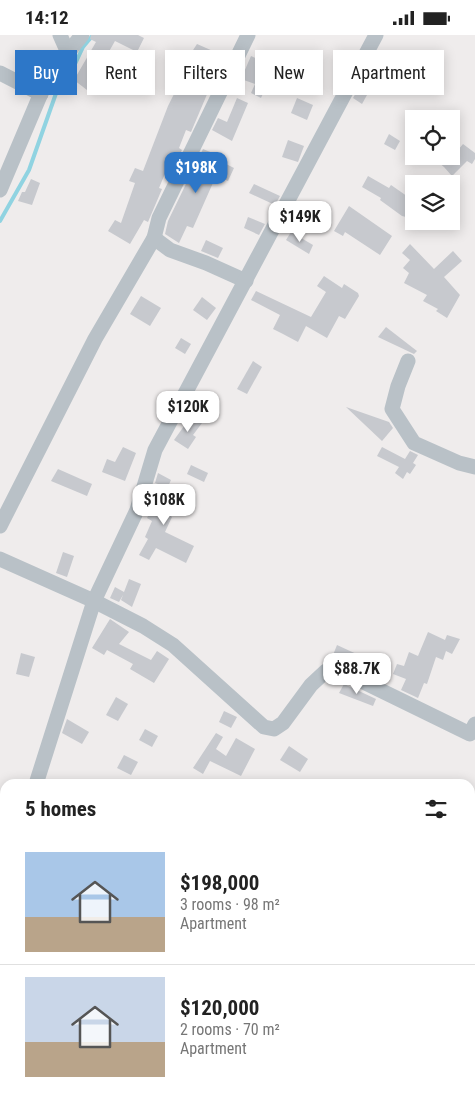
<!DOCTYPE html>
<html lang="en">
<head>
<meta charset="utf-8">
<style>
	body { margin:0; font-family:"Roboto Condensed",sans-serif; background:#f6f6f6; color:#222; height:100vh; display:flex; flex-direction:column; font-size:19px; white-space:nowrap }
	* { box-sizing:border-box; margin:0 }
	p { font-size:16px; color:#767676 }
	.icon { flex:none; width:28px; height:28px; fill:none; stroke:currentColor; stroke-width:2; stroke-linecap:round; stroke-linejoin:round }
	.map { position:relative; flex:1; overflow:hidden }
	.sheet { position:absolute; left:0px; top:744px; width:475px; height:321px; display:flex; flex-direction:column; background:#fff; border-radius:15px 15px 0 0; box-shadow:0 2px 12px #0003 }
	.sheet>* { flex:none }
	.banner { position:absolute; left:15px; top:15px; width:445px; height:45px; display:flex; gap:10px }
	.tools { position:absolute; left:405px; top:75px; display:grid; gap:10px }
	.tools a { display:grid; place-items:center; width:55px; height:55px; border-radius:0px; background:#fff; box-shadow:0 2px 12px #0003; font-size:25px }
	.price { position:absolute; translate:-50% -42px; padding:0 11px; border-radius:10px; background:#fff; color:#222; font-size:16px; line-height:32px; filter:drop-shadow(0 1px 2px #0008) }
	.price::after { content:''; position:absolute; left:50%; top:30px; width:15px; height:11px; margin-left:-8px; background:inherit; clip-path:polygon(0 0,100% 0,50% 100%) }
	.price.on { background:#2d77c8; color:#fff }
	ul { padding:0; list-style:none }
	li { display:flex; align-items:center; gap:15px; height:125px; padding:0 25px }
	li+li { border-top:1px solid #e0e0e0 }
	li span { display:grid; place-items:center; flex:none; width:140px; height:100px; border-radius:0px; color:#555 }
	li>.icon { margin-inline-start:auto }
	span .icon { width:60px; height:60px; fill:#fffc; stroke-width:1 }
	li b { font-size:21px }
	h2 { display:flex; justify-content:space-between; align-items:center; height:60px; padding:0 25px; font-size:21px }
	.pill { padding:0 18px; border-radius:0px; background:#fff; box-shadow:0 2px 12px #0003; font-size:18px; line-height:45px }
	.pill.on { background:#2d77c8; color:#fff }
	.status { display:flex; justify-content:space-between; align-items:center; height:35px; padding:0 25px; background:#fff; direction:ltr }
	.status svg { height:14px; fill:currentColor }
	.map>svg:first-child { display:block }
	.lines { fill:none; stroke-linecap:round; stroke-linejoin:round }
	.stream { stroke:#90d3e1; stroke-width:4 }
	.building { fill:#c7c9ce }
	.minor { stroke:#b9c1c7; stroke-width:15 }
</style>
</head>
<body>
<div class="status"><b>14:12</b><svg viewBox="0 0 49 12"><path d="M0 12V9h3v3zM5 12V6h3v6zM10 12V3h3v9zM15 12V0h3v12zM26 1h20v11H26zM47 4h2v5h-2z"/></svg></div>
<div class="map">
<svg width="475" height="1064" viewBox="0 0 475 1064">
	<rect width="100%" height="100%" fill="#efecec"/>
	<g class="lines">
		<polyline class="stream" points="0,186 29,135 60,47 75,29 83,12 93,0"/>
	</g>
	<g class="building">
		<polygon points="91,0 138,0 144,3 137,17 115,6 87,55 74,45 96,7 90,4"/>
		<polygon points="197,9 222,20 212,46 214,48 210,57 208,57 191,97 186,95 179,113 182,115 176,126 173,125 171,130 169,129 159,153 162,154 148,187 144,185 130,209 108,196 115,185 121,188 135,148 129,146 135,133 143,136 168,71 188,31 184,29"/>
		<polygon points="415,19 424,23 419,35 409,30"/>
		<polygon points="251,21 275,32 261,63 251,58 255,49 241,44"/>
		<polygon points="410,33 422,38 418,45 429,50 426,59 403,50"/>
		<polygon points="358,54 367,60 362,69 353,63"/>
		<polygon points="237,63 248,68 232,106 212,95 218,83 227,87"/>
		<polygon points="297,63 313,70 307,85 291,78"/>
		<polygon points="389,99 400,106 395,115 384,109"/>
		<polygon points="288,105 304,111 298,127 282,122"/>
		<polygon points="463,109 475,118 475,124 472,129 467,126 452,141 444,132 431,121 453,121"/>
		<polygon points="203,114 215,119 214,123 234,133 228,146 216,141 193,193 187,191 179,208 165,199 168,186"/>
		<polygon points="368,141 389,153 391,150 414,166 414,184 402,181 380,165 381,163 362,152"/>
		<polygon points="31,144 40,148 32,170 18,166 22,157 25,157"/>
		<polygon points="254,149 280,161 275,170 249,158"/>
		<polygon points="349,171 392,201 380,220 345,197 343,201 334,196"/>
		<polygon points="248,182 265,189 259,200 244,193"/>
		<polygon points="291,197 313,210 309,219 286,205"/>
		<polygon points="206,205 223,213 218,223 201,216"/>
		<polygon points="410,209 434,234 453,216 462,226 444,242 460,260 447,283 436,276 438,274 423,266 427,260 404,248 409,238 403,233 410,225 402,218"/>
		<polygon points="324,241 342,253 344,249 358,258 359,261 345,284 339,281 327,303 306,291 298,307 283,299 273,294 280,280 251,265 256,256 311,282 326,257 317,251"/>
		<polygon points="141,261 161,273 150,291 130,279"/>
		<polygon points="202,262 216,273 207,285 193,275"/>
		<polygon points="386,292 417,316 414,319 378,302"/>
		<polygon points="181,303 191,309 185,319 175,313"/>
		<polygon points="253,326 262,332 247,359 237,354"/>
		<polygon points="346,372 389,387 393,393 382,406"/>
		<polygon points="192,380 202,388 193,400 196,402 188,414 174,405"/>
		<polygon points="123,412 136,418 125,446 102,437 107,424 115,427"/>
		<polygon points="382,412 405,424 410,416 418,420 413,428 416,430 410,439 407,437 403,444 395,438 399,432 377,421"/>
		<polygon points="191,430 208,438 204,447 187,439"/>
		<polygon points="58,434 92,449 87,461 51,446"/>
		<polygon points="158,438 171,445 165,458 176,463 169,480 172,482 165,497 194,511 186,528 156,513 149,525 139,520 148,504 145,502 152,486 147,483 153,471 149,469 158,449 155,448"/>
		<polygon points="63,517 74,521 67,542 56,538"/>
		<polygon points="129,544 141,549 132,572 121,565 123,560 119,567 110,563 115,552 124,557"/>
		<polygon points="110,584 129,597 119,609 151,625 157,616 169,624 154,648 130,634 133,629 107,615 104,620 92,613"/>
		<polygon points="428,597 445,605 447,600 460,604 452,619 446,616 443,625 436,622 427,649 424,648 418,663 401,655 406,644 393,639 397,629 404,631 409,617 418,621"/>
		<polygon points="337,610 363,622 359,632 333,620"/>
		<polygon points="21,618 35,622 29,642 16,639"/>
		<polygon points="344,649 376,664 373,671 339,658"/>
		<polygon points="116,662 128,669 118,686 106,680"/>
		<polygon points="224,676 237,682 231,693 219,687"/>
		<polygon points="67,684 89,697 82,709 62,698"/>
		<polygon points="145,694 158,701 152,712 139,705"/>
		<polygon points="216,698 223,702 216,714 226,721 236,703 255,714 241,741 210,726 203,739 193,733"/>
		<polygon points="289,711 308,724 300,737 280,725"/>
		<polygon points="124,720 138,727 131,740 117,733"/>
	</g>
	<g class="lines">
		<g class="minor">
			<polyline points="60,0 68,18"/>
			<polyline points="0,38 41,59"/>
			<polyline points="0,155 47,44 82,0"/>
			<polyline points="154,203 170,215 206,228 246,246"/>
			<polyline points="408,326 398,351 392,374 414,408 459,428 475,432"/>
			<polyline points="0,491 95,304 154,203 159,183 248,0"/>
			<polyline points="0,524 94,566 143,591 173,610 264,692 274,694 283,688 311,650 326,636 341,636 470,699 475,689"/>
			<polyline points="36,749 94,566 137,475 155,415 376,0"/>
			<polyline points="0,859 5,844"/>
			<polyline points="0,1015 5,1017"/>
		</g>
	</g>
</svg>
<div class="tools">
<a><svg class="icon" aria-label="locate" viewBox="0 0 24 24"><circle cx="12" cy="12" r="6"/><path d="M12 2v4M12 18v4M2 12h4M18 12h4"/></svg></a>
<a><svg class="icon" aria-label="layers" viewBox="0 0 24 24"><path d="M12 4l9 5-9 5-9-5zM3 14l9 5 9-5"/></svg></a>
</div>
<b class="price on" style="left:196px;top:159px">$198K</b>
<b class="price" style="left:300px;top:208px">$149K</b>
<b class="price" style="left:188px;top:398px">$120K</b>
<b class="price" style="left:164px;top:491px">$108K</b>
<b class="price" style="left:357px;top:660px">$88.7K</b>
<div class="banner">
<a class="pill on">Buy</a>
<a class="pill">Rent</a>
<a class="pill">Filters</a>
<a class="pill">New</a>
<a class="pill">Apartment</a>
</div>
<section class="sheet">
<h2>5 homes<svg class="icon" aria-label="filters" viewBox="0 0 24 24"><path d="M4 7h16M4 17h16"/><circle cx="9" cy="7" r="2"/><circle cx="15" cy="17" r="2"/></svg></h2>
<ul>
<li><span style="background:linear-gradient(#a9c7e8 65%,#b9a48a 0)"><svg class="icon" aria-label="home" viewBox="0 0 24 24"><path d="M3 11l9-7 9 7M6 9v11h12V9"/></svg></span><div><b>$198,000</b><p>3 rooms · 98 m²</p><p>Apartment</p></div></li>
<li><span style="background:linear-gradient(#c9d6e8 65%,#b9a48a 0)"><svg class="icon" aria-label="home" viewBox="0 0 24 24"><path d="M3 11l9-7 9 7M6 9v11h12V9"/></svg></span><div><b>$120,000</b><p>2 rooms · 70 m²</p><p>Apartment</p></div></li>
</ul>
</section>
</div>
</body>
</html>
